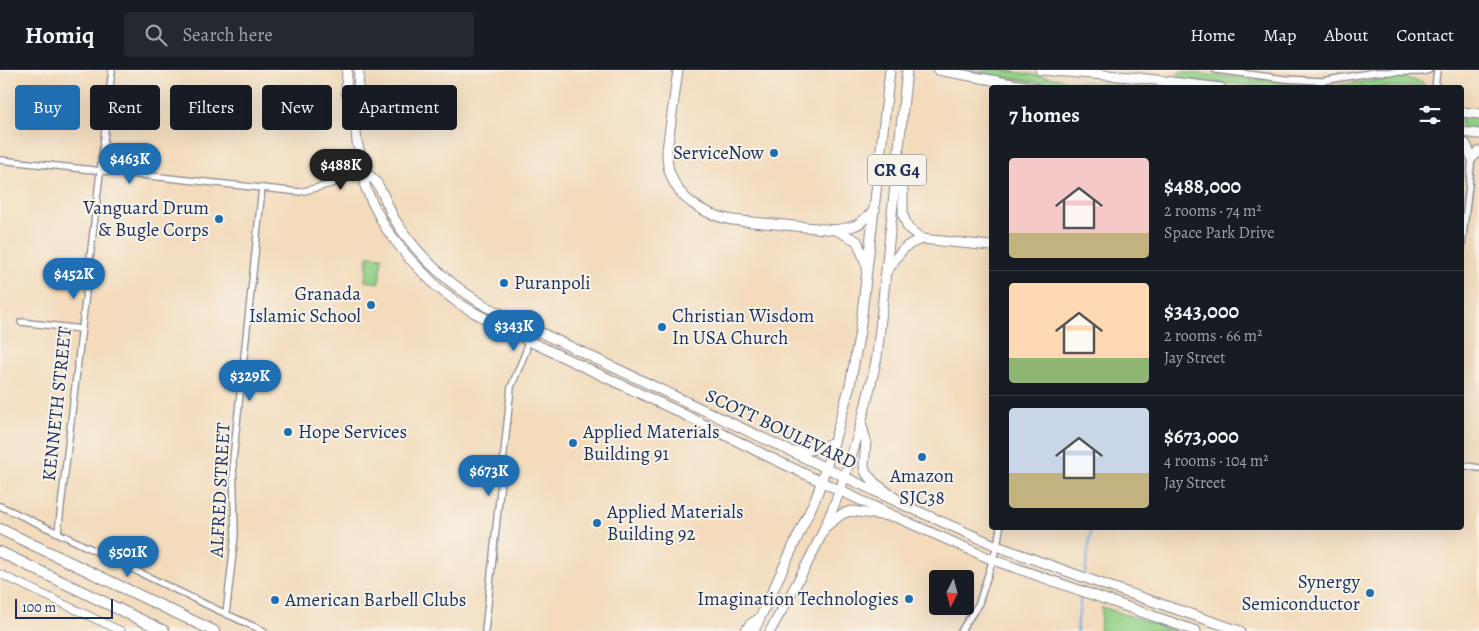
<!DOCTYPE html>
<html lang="en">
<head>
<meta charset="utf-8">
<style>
	body { margin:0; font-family:Alegreya,serif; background:#242831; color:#f1f3f6; height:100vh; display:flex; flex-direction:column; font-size:19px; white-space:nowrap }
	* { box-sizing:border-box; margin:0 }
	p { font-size:16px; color:#9ea1a6 }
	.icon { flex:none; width:28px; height:28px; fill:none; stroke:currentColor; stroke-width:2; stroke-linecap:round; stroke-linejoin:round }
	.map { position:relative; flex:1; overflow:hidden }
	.drawer { position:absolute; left:989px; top:15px; width:475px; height:445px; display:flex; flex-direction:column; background:#171b24; border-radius:5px; box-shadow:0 5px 20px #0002 }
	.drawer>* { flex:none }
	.guide { position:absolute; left:15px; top:15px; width:475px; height:45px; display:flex; gap:10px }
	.needle { width:32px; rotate:186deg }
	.buttons { position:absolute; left:929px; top:500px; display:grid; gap:10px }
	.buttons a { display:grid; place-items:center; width:45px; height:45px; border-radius:5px; background:#171b24; box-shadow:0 5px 20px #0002; font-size:25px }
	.scale { position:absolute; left:15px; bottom:12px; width:98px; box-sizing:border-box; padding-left:5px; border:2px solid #1b2f5e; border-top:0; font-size:14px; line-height:18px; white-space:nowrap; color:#1b2f5e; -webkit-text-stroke:4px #f7f3e8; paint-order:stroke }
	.price { position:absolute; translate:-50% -42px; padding:0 11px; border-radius:18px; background:#1f6fb2; color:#fff; font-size:16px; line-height:32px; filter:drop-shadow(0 1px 2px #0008) }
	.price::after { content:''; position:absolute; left:50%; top:30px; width:15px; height:11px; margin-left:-8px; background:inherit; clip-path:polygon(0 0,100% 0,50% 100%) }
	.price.on { background:#222; color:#fff }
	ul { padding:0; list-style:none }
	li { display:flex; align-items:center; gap:15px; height:125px; padding:0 20px }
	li+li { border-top:1px solid #363941 }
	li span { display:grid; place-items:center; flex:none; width:140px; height:100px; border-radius:5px; color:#555 }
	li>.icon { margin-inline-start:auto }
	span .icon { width:60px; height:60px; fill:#fffc; stroke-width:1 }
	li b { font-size:21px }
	h2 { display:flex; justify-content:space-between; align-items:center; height:60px; padding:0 20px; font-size:21px }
	.tag { padding:0 18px; border-radius:5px; background:#171b24; box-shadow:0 5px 20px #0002; font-size:18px; line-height:45px }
	.tag.on { background:#1f6fb2; color:#fff }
	header { display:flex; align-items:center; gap:30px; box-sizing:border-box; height:70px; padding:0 25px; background:#171b24; border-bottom:1px solid #363941 }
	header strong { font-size:24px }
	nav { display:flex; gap:28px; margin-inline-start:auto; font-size:18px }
	.search { width:350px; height:45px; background:#242831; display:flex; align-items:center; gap:12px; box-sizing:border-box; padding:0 18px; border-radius:5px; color:#9ea1a6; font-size:19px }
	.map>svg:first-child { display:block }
	.green { fill:#95d388; stroke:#588173 }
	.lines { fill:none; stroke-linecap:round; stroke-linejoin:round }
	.stream { stroke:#72aee4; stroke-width:2 }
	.minor-casing { stroke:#87858d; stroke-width:8 }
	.tertiary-casing { stroke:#87858d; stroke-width:9 }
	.primary-casing { stroke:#87858d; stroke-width:11 }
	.trunk-casing { stroke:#87858d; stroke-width:11 }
	.motorway-casing { stroke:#87858d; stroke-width:12 }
	.minor { stroke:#fff; stroke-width:5.5 }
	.tertiary { stroke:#fff; stroke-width:7 }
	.primary { stroke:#fff; stroke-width:9 }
	.trunk { stroke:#fff; stroke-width:9 }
	.motorway { stroke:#fff; stroke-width:10 }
	.poi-dot { fill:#1f6fb2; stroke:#f7f3e8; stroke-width:2 }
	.labels { text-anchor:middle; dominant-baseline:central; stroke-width:4; stroke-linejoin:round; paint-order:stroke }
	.shield { fill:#f7f3e8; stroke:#5d6a87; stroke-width:1 }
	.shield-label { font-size:18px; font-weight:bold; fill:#1b2f5e }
	.poi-label { font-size:19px; fill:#1b2f5e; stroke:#f7f3e8; text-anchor:start }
	.street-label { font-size:19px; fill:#1b2f5e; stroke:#f7f3e8 }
</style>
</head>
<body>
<header>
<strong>Homiq</strong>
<div class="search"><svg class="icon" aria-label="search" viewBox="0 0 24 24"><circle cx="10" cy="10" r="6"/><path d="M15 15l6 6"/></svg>Search here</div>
<nav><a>Home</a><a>Map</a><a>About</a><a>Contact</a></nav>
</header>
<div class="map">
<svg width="1479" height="561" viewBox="0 0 1479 561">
	<rect width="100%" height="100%" fill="#f7f3e8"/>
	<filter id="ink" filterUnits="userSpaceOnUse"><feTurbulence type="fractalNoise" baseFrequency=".02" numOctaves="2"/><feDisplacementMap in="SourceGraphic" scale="10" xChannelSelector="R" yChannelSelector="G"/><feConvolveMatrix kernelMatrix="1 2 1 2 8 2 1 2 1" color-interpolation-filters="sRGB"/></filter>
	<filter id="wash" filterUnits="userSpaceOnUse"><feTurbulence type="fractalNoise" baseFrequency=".0096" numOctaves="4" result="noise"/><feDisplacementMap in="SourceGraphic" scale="20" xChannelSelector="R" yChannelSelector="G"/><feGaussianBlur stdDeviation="1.12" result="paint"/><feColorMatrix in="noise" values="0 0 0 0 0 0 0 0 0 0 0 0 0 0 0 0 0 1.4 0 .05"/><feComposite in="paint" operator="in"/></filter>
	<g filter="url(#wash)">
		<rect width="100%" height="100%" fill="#f3dbbc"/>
		<g class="green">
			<polygon points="960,0 1002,0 1066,10 1124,15 1124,17 1063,17"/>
			<polygon points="1179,2 1327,16 1387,9 1405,8 1422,12 1426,17 1275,18 1178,9"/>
			<polygon points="1461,46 1479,47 1479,59 1461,58"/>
			<polygon points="368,186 382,187 379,213 365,211"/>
			<polygon points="1102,537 1176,561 1100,561"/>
		</g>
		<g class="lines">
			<g class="stream">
				<polyline points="1136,18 1137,10"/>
				<polyline points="1085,505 1091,458"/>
				<polyline points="1077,561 1081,524"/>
			</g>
		</g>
	</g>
	<g filter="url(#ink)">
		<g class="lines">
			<g class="minor-casing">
				<g id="minor">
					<polyline points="1216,0 1285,9 1322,11 1376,2 1421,2 1429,0"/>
					<polyline points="1435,18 1437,0"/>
					<polyline points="0,90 300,122 331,114 365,102"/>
					<polyline points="1461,184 1472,88"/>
					<polyline points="21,252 81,259"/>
					<polyline points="1461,395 1479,398"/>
					<path d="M 0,436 C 89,476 175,522 264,561"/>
					<polyline points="58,462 112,0"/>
					<polyline points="226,544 235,465 233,390 262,118"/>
					<polyline points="485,561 511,317 526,281 529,257"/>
					<polyline points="961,561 979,533 997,476 1000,458"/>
				</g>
			</g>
			<g class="tertiary-casing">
				<polyline id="tertiary" points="0,504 121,561"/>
			</g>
			<g class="primary-casing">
				<g id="primary">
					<polyline points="347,0 346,23 353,32 357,72 365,102 365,116 371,130 385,157 407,186 437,217 458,233 475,243 527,270 679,342 769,387 896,447 993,490 1196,561"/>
					<polyline points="353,32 358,23 359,0"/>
					<path d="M 365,102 C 369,105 373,108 376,112 C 384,123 388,138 395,150 C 419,188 451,216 489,238 L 906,436 L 997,476 L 1105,515 L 1240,561"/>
				</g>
			</g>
			<g class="trunk-casing">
				<g id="trunk">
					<path d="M 678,0 L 667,80 C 667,88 667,96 670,103 C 679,131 706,145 732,150 L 836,160 L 854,156 L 860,153 L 875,140"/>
					<polyline points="938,0 1035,18"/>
					<polyline points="1040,0 1131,7 1221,18"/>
					<polyline points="1461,42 1479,44"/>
					<polyline points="1461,62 1479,64"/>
					<polyline points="1461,71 1466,74 1472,88 1479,81"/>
					<polyline points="896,109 903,118 903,145 908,158 922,169"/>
					<polyline points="836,160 857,171 867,196"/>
					<path d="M 888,200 C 900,183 901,176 922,169 L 991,176"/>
					<polyline points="862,356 866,371 864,396 866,403 875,413 906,436"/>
					<polyline points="793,382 817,379 834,372"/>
					<polyline points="824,458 842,444 851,441 896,447"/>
					<polyline points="754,561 817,425 834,372 850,315 860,261 890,0"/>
					<path d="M 770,561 C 789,528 808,495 824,459 C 849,404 864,346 877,287 L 907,0"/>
				</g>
			</g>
			<g class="motorway-casing">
				<g id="motorway">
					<polyline points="0,459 214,561"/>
					<polyline points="0,482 164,561"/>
					<polyline points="746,561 750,555 759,549"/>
				</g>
			</g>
			<use href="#minor" class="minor"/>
			<use href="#tertiary" class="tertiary"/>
			<use href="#primary" class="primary"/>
			<use href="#trunk" class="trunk"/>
			<use href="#motorway" class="motorway"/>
		</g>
	</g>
	<g class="poi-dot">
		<circle cx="774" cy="83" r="5"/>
		<circle cx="219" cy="149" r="5"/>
		<circle cx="504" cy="213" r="5"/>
		<circle cx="371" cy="235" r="5"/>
		<circle cx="662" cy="257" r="5"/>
		<circle cx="288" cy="362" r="5"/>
		<circle cx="573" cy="373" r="5"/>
		<circle cx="922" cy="387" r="5"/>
		<circle cx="597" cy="453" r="5"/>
		<circle cx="1370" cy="523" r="5"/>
		<circle cx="909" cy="529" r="5"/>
		<circle cx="275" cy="530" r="5"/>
	</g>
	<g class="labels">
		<rect class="shield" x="868" y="84.5" width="58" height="31" rx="4"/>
		<g class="shield-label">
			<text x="897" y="100">CR G4</text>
		</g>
		<g class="poi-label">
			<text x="764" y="83" text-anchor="end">ServiceNow</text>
			<text x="209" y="138" text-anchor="end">Vanguard Drum<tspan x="209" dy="22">&amp; Bugle Corps</tspan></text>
			<text x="514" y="213">Puranpoli</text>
			<text x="361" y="224" text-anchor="end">Granada<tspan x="361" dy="22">Islamic School</tspan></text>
			<text x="672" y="246">Christian Wisdom<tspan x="672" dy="22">In USA Church</tspan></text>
			<text x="298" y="362">Hope Services</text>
			<text x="583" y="362">Applied Materials<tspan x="583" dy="22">Building 91</tspan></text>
			<text x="922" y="406" text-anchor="middle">Amazon<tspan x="922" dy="22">SJC38</tspan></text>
			<text x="607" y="442">Applied Materials<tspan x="607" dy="22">Building 92</tspan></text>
			<text x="1360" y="512" text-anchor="end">Synergy<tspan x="1360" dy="22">Semiconductor</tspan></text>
			<text x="899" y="529" text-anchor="end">Imagination Technologies</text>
			<text x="285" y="530">American Barbell Clubs</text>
		</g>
		<g class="street-label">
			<text transform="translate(57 334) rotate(-84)">KENNETH STREET</text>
			<text transform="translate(781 359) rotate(25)">SCOTT BOULEVARD</text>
			<text transform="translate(220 420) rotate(-87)">ALFRED STREET</text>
		</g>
	</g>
</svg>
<div class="buttons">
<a><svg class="needle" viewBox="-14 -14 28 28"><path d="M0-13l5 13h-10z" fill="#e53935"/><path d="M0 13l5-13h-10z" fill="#9ea1a6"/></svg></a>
</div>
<div class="scale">100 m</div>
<b class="price" style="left:130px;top:115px">$463K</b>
<b class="price on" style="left:341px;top:121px">$488K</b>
<b class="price" style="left:74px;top:230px">$452K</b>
<b class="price" style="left:514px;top:282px">$343K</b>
<b class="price" style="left:250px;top:332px">$329K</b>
<b class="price" style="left:489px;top:427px">$673K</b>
<b class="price" style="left:128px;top:508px">$501K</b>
<div class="guide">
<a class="tag on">Buy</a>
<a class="tag">Rent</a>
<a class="tag">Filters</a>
<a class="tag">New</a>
<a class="tag">Apartment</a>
</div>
<section class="drawer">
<h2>7 homes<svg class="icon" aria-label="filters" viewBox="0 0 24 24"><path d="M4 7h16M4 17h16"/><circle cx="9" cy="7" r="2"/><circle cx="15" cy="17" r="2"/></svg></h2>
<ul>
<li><span style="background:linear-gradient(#f6c9c9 75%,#c2b280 0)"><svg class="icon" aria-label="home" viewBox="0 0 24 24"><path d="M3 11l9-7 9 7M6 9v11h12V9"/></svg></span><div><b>$488,000</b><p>2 rooms · 74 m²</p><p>Space Park Drive</p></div></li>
<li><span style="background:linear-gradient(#ffd9b3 75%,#8fb573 0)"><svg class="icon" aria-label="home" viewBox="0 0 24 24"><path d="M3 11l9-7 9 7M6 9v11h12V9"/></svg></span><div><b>$343,000</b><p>2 rooms · 66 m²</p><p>Jay Street</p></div></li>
<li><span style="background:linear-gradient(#c9d6e8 65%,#c2b280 0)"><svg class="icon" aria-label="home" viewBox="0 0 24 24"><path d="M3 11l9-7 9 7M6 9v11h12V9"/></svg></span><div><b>$673,000</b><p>4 rooms · 104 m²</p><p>Jay Street</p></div></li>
</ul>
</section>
</div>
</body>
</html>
